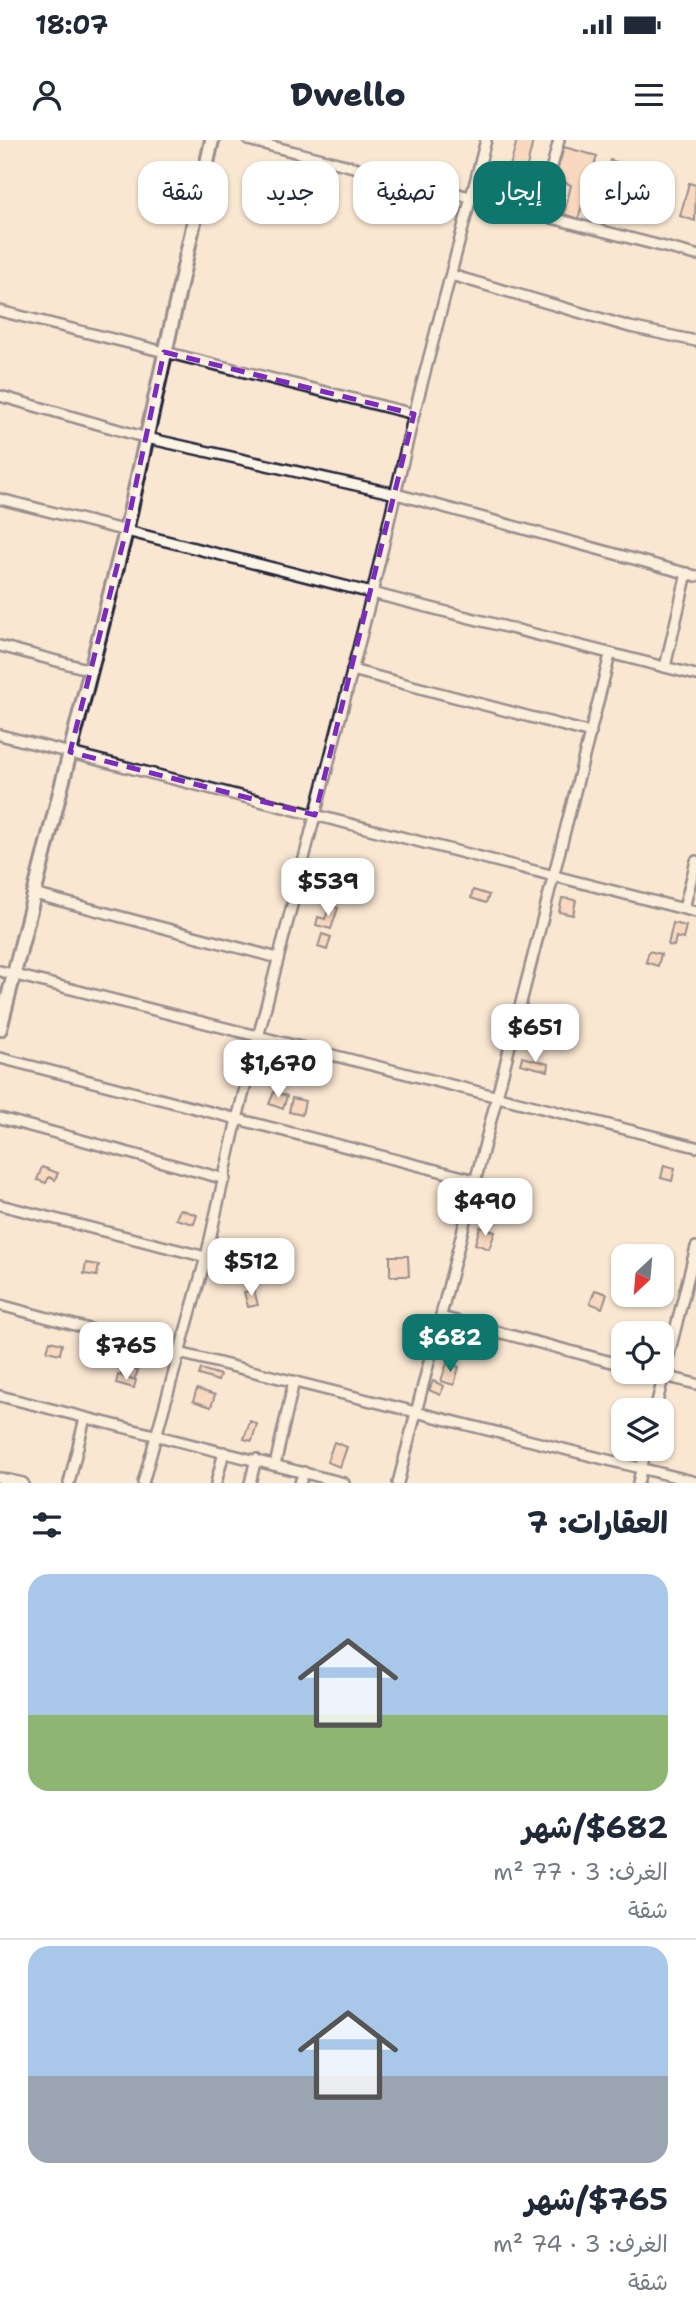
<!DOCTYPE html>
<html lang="ar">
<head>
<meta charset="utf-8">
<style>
	body { margin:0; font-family:"Shantell Sans","Playpen Sans Arabic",sans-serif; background:#f2f2f3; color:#1f2937; direction:rtl; height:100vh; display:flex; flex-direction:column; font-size:26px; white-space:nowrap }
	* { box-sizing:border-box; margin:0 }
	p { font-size:23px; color:#747a83 }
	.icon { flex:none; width:38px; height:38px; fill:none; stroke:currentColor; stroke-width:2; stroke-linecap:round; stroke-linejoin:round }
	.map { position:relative; height:1343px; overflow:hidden; direction:ltr }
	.details { display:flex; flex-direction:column; background:#fff; flex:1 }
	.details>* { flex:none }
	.guide { position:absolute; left:21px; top:21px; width:654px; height:63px; direction:rtl; display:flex; gap:14px }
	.needle { width:46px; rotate:206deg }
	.fabs { position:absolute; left:611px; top:1104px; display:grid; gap:14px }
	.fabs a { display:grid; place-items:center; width:63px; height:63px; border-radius:14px; background:#fff; box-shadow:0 2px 5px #0004; font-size:35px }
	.price { position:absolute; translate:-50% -60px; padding:0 16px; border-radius:14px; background:#fff; color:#222; font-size:23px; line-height:46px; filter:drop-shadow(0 2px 4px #0008) }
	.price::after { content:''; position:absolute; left:50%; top:42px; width:21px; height:16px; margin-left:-10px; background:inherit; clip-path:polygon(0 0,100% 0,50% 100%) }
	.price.current { background:#0f766e; color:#fff }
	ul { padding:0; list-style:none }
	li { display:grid; align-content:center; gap:14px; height:371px; padding:0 28px }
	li+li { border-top:2px solid #e0e1e3 }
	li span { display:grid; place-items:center; height:217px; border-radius:21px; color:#555 }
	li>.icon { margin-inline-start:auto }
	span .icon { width:126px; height:126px; fill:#fffc; stroke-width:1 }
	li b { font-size:30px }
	h2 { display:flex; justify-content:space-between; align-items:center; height:84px; padding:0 28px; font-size:30px }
	.pill { padding:0 24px; border-radius:21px; background:#fff; box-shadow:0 2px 5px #0004; font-size:24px; line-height:63px }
	.pill.current { background:#0f766e; color:#fff }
	.status { display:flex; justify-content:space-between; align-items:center; height:49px; padding:0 35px; background:#fff; direction:ltr }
	.status svg { height:19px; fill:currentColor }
	header { display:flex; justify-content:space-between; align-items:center; height:91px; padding:0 28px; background:#fff; font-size:32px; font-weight:800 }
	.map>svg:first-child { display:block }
	.building { fill:#f6c6a6; stroke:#22223b; stroke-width:2 }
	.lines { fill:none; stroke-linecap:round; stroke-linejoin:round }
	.street-casing { stroke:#22223b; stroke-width:14 }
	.secondary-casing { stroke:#22223b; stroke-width:18 }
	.street { stroke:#fcf5e5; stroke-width:9 }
	.secondary { stroke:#fcf5e5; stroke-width:12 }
	.marked { fill:none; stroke:#7b2cbf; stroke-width:5; stroke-dasharray:14 9; stroke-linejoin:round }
</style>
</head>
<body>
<div class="status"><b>18:07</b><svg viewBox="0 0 49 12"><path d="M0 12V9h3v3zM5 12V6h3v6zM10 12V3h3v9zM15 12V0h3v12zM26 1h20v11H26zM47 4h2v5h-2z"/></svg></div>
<header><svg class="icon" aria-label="menu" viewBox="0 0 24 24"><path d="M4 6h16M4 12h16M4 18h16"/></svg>Dwello<svg class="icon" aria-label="person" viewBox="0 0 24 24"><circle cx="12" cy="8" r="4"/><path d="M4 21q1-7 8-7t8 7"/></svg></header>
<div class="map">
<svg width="696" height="1343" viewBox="0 0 696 1343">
	<rect width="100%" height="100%" fill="#fae7d2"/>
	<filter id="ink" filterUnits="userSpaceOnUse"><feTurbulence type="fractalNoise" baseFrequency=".0143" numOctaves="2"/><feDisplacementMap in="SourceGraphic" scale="14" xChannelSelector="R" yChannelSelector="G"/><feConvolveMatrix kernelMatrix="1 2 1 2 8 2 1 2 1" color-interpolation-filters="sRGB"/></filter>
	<g filter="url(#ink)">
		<g class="building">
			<polygon points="517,0 533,1 526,31 541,35 534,68 501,60"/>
			<polygon points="564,7 597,16 578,79 564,74 571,45 555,38"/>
			<polygon points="610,20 625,25 618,57 602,54"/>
			<polygon points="689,43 696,45 695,81 680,76"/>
			<polygon points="473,750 489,755 486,763 471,758"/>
			<polygon points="562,758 576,760 573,775 559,772"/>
			<polygon points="330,765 338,768 331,789 316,785 318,777 325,779"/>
			<polygon points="673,783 686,786 683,799 676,797 674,806 668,805"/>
			<polygon points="322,794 331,797 327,810 318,807"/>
			<polygon points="649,811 661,814 658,826 646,822"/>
			<polygon points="522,917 549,924 548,931 520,924"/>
			<polygon points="274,952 287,956 283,969 269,964"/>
			<polygon points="292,958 305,961 302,975 289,972"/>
			<polygon points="664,1025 675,1028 672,1041 661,1038"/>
			<polygon points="42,1027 58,1033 55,1040 49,1037 46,1043 37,1040"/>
			<polygon points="488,1049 505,1053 503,1060 486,1056"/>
			<polygon points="180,1069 197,1075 194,1084 176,1079"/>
			<polygon points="480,1087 495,1092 489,1109 475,1104"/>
			<polygon points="390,1116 408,1116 409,1136 390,1136"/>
			<polygon points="86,1123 99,1125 97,1136 84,1134"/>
			<polygon points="254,1150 258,1165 248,1167 244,1152"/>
			<polygon points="595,1150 607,1154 602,1168 590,1163"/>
			<polygon points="50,1201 62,1204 60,1214 47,1211"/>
			<polygon points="447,1223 459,1227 454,1245 441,1241"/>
			<polygon points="125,1225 138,1231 134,1240 121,1234"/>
			<polygon points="201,1229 220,1235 218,1241 199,1235"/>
			<polygon points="118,1235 136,1240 134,1248 116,1243"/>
			<polygon points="433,1241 444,1246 440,1255 429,1250"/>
			<polygon points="197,1249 215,1255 211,1267 193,1261"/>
			<polygon points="250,1281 257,1284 252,1301 244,1299"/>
			<polygon points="334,1302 347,1307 340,1327 327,1322"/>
		</g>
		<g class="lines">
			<g class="street-casing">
				<g id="street">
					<polyline points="248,0 696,115"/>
					<polyline points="539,75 559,0"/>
					<polyline points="451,135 630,187 696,201"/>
					<polyline points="0,171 414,274"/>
					<polyline points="0,256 147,298 396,354 696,436"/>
					<polyline points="0,359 696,535"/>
					<polyline points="0,506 91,530"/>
					<polyline points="665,527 687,433"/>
					<polyline points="352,530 591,593"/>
					<polyline points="0,595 696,772"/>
					<polyline points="34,754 278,818"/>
					<polyline points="684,768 696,721"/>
					<polyline points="0,831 696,1007"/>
					<polyline points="0,918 475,1040"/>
					<polyline points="0,978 225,1039"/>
					<polyline points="0,1065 206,1117"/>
					<polyline points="0,1165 179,1213 696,1342"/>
					<polyline points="441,1177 623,1225"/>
					<polyline points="649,1232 696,1244"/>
					<polyline points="0,1256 344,1343"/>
					<polyline points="655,1270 696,1107"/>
					<polyline points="275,1325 294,1241"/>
					<polyline points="0,1338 23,1343"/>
					<polyline points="69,1343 85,1278"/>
					<polyline points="143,1343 206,1117 237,979 372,454 414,274 486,0"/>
					<polyline points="216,1343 224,1312"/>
					<polyline points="250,1343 256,1319"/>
					<polyline points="300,1343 304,1332"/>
					<polyline points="398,1343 610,515"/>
					<polyline points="638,1343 646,1309"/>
				</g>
			</g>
			<g class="secondary-casing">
				<polyline id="secondary" points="0,889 126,391 212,0"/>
			</g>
			<use href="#street" class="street"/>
			<use href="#secondary" class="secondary"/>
		</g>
	</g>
	<path d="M0 0H696V1343H0ZM 164,212 L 414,274 L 315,675 L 70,612 L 126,391 Z" fill="#fae7d2" fill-opacity=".55" fill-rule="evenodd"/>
	<path class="marked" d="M 164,212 L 414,274 L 315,675 L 70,612 L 126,391 Z"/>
</svg>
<div class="fabs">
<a><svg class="needle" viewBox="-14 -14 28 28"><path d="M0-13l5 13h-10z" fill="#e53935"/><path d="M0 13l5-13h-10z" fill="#747a83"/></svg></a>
<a><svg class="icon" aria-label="locate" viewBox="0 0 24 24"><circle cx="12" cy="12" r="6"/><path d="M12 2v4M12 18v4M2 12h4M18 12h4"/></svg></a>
<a><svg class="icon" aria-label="layers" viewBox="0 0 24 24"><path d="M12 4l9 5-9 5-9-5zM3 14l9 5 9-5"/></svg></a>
</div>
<b class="price" style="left:328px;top:778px">$539</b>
<b class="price" style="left:535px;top:924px">$651</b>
<b class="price" style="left:278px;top:960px">$1,670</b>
<b class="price" style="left:485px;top:1098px">$490</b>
<b class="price" style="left:251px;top:1158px">$512</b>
<b class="price current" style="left:450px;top:1234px">$682</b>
<b class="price" style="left:126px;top:1242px">$765</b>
<div class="guide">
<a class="pill">شراء</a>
<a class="pill current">إيجار</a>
<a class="pill">تصفية</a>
<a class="pill">جديد</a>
<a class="pill">شقة</a>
</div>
</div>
<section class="details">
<h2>العقارات: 7<svg class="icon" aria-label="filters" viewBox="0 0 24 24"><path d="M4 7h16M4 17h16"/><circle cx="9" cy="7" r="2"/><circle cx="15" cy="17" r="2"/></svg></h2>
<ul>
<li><span style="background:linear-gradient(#a9c7e8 65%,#8fb573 0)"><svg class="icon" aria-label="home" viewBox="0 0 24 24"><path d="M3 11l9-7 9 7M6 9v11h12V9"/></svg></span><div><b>$682/شهر</b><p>الغرف: 3 · 77 m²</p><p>شقة</p></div></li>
<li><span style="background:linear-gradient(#a9c7e8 60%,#9aa5b1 0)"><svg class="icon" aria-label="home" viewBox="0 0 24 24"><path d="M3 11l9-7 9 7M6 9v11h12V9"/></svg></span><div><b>$765/شهر</b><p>الغرف: 3 · 74 m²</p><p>شقة</p></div></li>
</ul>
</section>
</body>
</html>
